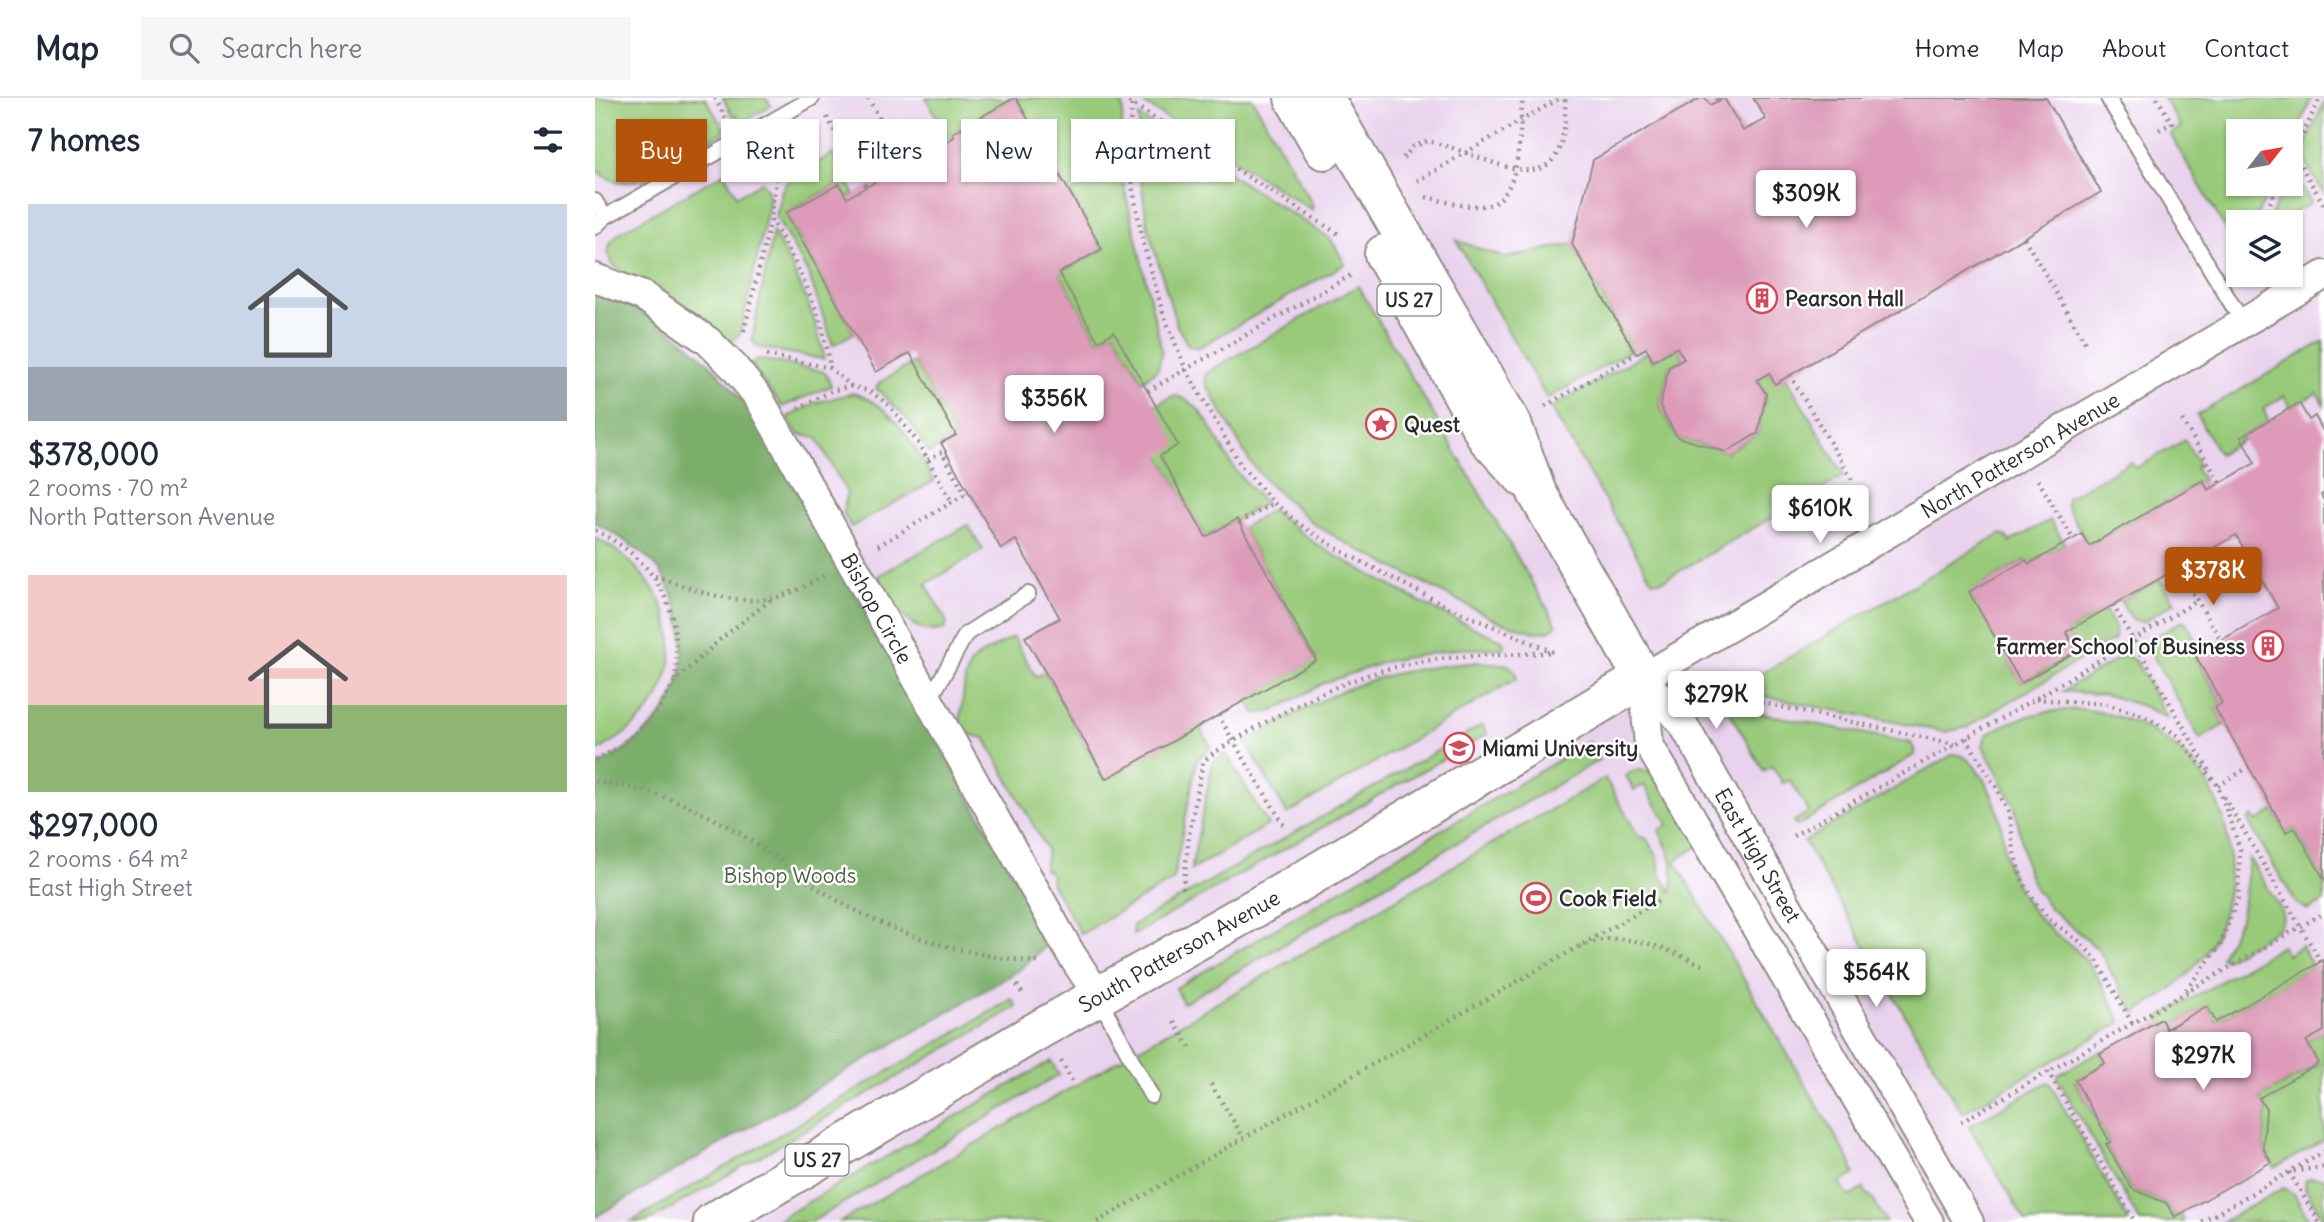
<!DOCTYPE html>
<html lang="en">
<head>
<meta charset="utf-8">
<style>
	body { margin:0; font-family:Delius,sans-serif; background:#f6f6f7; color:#1f2937; height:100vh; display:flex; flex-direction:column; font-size:26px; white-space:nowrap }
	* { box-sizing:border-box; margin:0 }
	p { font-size:23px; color:#747a83 }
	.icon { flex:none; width:38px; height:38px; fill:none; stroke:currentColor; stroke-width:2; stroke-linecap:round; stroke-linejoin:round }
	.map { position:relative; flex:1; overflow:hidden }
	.drawer { display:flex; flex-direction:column; background:#fff; width:595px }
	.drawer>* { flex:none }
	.guide { position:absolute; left:21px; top:21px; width:665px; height:63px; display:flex; gap:14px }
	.needle { width:46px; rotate:59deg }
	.controls { position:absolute; left:1631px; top:21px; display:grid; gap:14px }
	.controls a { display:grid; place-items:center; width:77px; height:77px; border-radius:0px; background:#fff; box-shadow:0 2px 5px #0004; font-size:35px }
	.price { position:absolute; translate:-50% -60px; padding:0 16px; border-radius:7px; background:#fff; color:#222; font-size:23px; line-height:46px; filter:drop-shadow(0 2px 4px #0008) }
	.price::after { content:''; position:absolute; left:50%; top:42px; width:21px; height:16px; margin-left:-10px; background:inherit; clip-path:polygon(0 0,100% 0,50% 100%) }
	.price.active { background:#b45309; color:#fff }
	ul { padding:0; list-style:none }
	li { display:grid; align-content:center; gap:14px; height:371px; padding:0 28px }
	li span { display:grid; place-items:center; height:217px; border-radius:0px; color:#555 }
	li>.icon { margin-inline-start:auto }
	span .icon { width:126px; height:126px; fill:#fffc; stroke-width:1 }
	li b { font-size:30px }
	h2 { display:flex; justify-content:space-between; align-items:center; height:84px; padding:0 28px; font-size:30px }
	.pill { padding:0 24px; border-radius:0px; background:#fff; box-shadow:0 2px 5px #0004; font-size:24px; line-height:63px }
	.pill.active { background:#b45309; color:#fff }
	header { display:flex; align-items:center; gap:42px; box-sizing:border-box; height:98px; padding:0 35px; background:#fff; border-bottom:2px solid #e0e1e3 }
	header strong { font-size:33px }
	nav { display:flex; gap:38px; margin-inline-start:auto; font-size:24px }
	.search { width:490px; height:63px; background:#f6f6f7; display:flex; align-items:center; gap:18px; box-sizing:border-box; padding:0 24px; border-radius:0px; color:#747a83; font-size:26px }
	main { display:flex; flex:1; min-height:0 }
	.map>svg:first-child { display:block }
	.built { fill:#e9d2ed; fill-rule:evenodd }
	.green { fill:#99ca7a; stroke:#627a52; stroke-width:2 }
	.forest { fill:#7aae6a; stroke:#526c4a; stroke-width:2 }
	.building { fill:#dd9bb9 }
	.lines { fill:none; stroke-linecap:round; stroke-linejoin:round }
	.lane-casing { stroke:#928c85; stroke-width:18 }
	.street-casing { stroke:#928c85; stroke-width:32 }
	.highway-casing { stroke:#928c85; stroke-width:42 }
	.path { stroke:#928c85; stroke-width:4.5; stroke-dasharray:2 5; stroke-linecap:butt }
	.lane { stroke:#fff; stroke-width:14 }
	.street { stroke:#fff; stroke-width:28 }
	.highway { stroke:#fff; stroke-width:38 }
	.labels { text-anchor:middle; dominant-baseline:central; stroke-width:5; stroke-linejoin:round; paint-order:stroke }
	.shield { fill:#fff; stroke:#6b6b6b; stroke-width:2 }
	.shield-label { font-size:19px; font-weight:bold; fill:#2b2b2b }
	.poi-label { font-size:21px; font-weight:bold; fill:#2b2b2b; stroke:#fff; text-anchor:start }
	.street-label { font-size:21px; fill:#2b2b2b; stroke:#fff }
	.park-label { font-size:21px; fill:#4c5b43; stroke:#fff }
</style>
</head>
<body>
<header>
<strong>Map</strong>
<div class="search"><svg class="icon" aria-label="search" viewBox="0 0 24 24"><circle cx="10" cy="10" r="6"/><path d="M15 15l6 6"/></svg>Search here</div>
<nav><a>Home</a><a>Map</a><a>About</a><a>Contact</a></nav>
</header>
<main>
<section class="drawer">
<h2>7 homes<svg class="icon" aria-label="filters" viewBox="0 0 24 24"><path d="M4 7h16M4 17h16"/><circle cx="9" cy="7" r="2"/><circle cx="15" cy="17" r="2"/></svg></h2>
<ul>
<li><span style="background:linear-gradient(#c9d6e8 75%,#9aa5b1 0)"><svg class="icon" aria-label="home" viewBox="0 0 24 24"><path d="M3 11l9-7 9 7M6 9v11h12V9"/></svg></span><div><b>$378,000</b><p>2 rooms · 70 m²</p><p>North Patterson Avenue</p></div></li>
<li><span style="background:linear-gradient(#f6c9c9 60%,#8fb573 0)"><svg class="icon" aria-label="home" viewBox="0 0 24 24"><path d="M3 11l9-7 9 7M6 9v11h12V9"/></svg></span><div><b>$297,000</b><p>2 rooms · 64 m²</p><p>East High Street</p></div></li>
</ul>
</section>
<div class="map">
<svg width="1729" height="1124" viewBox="0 0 1729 1124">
	<rect width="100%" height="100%" fill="#fff"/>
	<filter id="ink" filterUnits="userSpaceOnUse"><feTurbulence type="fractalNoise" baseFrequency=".0143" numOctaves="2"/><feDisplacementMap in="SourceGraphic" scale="14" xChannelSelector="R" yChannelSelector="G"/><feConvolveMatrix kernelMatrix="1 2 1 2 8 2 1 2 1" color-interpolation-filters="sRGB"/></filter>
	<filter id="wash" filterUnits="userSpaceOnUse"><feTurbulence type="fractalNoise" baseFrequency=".00686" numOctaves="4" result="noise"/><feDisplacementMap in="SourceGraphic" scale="28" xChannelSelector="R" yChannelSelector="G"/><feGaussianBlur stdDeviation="1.57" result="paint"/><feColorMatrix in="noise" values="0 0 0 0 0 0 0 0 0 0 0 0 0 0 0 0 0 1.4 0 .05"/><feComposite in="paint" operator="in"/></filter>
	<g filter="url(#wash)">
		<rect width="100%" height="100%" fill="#f9eedf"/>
		<path class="built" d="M 0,0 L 1729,0 L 1729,1124 L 0,1124 ZM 1643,33 L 1696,33 L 1696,86 L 1643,86 ZM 1643,124 L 1696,124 L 1696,177 L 1643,177 Z"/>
		<g class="green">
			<path d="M 0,0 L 110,0 L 130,33 L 50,80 C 31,87 15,86 0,70 Z"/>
			<polygon points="128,0 171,0 176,8 146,25 142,18 137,17"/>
			<polygon points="331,0 419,0 358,35 359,39 354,42"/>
			<polygon points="421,0 516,0 528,7 526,42 528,84 567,253 563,271 547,283 519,234 503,243 464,175 507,151"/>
			<polygon points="545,0 657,0 718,107 717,112 548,5"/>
			<polygon points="1569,0 1717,0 1696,46 1696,33 1643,33 1643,86 1677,86 1659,124 1643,124 1643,148 1641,149 1575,36 1586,29"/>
			<polygon points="1729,4 1729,96 1706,56"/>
			<polygon points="544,18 736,141 750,166 603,250 593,247 582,228 553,130 544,69"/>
			<polygon points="237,56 259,95 252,100 243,86 191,115 259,235 238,247 214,177 181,119 187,92 192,84"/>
			<polygon points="1699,74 1716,105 1684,124 1673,124 1690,86 1696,86 1696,75"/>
			<path d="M 129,75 L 142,98 L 167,84 L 172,91 L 175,101 L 145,236 L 136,245 C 110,222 82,199 51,184 C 39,178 25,176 17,165 C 9,152 16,141 27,133 Z"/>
			<path d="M 178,134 C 201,174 219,213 229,258 L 228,261 L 166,250 L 161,248 L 157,241 Z"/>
			<polygon points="861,142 910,160 977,146 1038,251 952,301"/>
			<polygon points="763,188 962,527 954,533 940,534 903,523 749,444 719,426 674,386 655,364 611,286 610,278 613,274"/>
			<polygon points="1729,243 1729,307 1722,295 1696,310 1689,298 1668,311 1674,323 1646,339 1647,342 1624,356 1602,317"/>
			<polygon points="1082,249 1089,261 1074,269 1065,308 1082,339 1132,354 1163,335 1171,296 1162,282 1174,275 1180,285 1191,279 1249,378 1067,483 1057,483 956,310 1052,254 1058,263"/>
			<polygon points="163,261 226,273 231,276 236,288 187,309 156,266"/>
			<polygon points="320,264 361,337 346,345 347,348 334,355 315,324 281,290 285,284"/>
			<path d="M 258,295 C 299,307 319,348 339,383 L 256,429 L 248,415 L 252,395 L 222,340 L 203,336 L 193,319 L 220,305 Z"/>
			<path d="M 577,298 C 608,299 622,345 637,367 C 647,381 658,393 670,405 L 611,439 L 565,358 L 560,307 Z"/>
			<polygon points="1590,342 1604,367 1600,369 1608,382 1494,448 1471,407 1472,400 1533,365 1536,364 1541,370"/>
			<polygon points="677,412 722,447 754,465 846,515 907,542 909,547 908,550 861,551 792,563 729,585 678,613 661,616 651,601 721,561 647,430"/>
			<polygon points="1455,422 1470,446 1434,466 1430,462 1375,494 1426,585 1482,554 1471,534 1510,512 1520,529 1520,541 1372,629 1350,634 1138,592 1406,436 1411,438 1415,444"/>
			<path d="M 373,427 L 388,452 L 331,486 L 352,524 L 350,531 C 315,542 297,503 283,478 Z"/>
			<path d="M 0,440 C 64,472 103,546 55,611 C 40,630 21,643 0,654 Z"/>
			<polygon points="1565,481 1580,504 1548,524 1538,522 1525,503"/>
			<polygon points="1587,523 1590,523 1607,553 1600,558 1627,605 1620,610 1630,627 1605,641 1554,551 1558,540"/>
			<polygon points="418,539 441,579 450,574 510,681 604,628 616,649 602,662 578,782 486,836 456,784 457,778 454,773 449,772 452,752 390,640 372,636 365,623 370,582 375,567 385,557"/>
			<polygon points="1526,559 1534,559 1541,564 1572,620 1548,608 1512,597 1468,593"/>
			<path d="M 885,564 L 913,567 L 921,574 L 921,581 L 692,716 L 651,644 C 684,626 717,605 752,591 C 794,573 840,568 885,564 Z"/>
			<polygon points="1140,610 1316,645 1319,651 1319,657 1202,728 1199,723 1214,714 1195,682 1188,685 1177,668 1169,673 1136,616 1135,613"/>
			<path d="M 1487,611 C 1578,623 1641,687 1634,782 C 1632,806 1624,838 1609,857 C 1590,883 1567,899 1540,915 L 1503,851 L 1456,811 L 1441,792 L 1432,774 L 1420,709 L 1388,648 L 1391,637 C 1422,618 1451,612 1487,611 Z"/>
			<polygon points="887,627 892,636 538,837 538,827"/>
			<polygon points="994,644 1004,662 588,905 581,890"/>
			<polygon points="631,655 673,727 596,772 618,664"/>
			<path d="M 1359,656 C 1380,656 1399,699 1404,717 C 1409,734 1407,753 1414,770 C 1424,796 1437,816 1459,835 C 1467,842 1477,847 1484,855 C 1503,874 1514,901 1526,924 L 1367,1015 L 1209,743 Z"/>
			<path d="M 1040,672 L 1059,673 L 1105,747 L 1080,763 L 1258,1068 L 1257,1070 L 1260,1076 L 1245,1085 L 1254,1099 L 1269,1090 L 1273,1098 L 1275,1097 L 1291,1124 L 245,1124 L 1010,680 L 1044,739 L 1051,740 L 1063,759 L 1065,776 L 1076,794 C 1082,771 1075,753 1064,733 L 1073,726 L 1049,687 L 1039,692 L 1031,678 Z"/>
			<polygon points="1679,713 1691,734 1700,730 1729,780 1729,804 1713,812 1701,805 1653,723 1657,718 1661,724"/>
			<path d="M 1654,760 L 1685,810 C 1689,819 1689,824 1682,831 L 1630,862 L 1626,859 L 1645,821 L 1650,796 Z"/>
			<polygon points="1687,848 1692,857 1706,848 1718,869 1621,924 1612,908 1571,931 1564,919"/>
			<polygon points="417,901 422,909 52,1124 36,1124"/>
			<polygon points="1729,933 1729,1042 1680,1070 1668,1050 1671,1011 1664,1000 1724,966 1711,943"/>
			<polygon points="1506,953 1509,954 1505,956 1510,965 1480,983 1515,1044 1511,1047 1537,1091 1571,1105 1579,1119 1585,1116 1589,1123 1587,1124 1545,1124 1463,981 1463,977"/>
			<polygon points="456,963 464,977 216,1124 179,1124"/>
			<polygon points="1453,984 1455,986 1534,1124 1431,1124 1374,1028"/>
			<polygon points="1715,1080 1729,1080 1729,1122 1710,1090 1711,1082"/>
			<polygon points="1689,1090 1699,1096 1715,1124 1627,1124"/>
		</g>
		<path class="forest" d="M 0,194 C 70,217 126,269 166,329 L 456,843 L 423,873 L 0,1119 L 0,669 C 32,652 67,628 81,592 C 95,555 87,506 65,473 C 56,459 16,432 0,425 Z"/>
		<g id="blocks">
			<g class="building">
				<polygon points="419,0 421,0 507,151 464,175 503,243 519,234 583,347 565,358 611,439 642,421 721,562 511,681 430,539 465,520 421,442 406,451 346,345 361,337 315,255 281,274 191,115 244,86 252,100 354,42 359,39 358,35"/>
				<polygon points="1106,0 1110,0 1115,7 1129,0 1148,33 1171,21 1158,0 1451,0 1506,94 1180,286 1174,275 1162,282 1171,296 1163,335 1131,354 1082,339 1065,308 1074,269 1089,261 1082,249 1058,263 1051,250 1041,256 977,146 998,62"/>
				<polygon points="1704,305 1714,322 1720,318 1729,335 1729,395 1726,397 1729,403 1729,781 1700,730 1691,734 1620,610 1627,605 1600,557 1683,510 1641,437 1471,534 1482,553 1426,585 1374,494 1431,462 1434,466 1487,436 1494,448 1608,382 1613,392 1660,365 1646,339"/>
				<polygon points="1729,862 1729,933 1711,943 1724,965 1664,1000 1671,1011 1668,1050 1676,1064 1580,1119 1571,1105 1537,1091 1511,1046 1515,1044 1480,982 1510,965 1505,956 1566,921 1571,931 1612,908 1621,924"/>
			</g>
		</g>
	</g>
	<g filter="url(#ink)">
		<use href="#blocks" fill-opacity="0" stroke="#928c85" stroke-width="2"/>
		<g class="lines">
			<g class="lane-casing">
				<g id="lane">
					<polyline points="1513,0 1648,225"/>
					<polyline points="0,103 10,119"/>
					<polyline points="0,129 10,119 217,0"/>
					<polyline points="334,603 371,536 433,496"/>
					<polyline points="504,900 556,998"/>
				</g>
			</g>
			<g class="street-casing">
				<g id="street">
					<path id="s1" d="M 0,180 L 48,198 L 113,243 L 139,269 L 164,300 L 476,856 L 504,899"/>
					<path id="s2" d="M 1048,580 L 1729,177"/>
					<path id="s3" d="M 1048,580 L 1088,626 L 1374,1124"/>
					<polyline points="1048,580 1054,647 1334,1124"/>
				</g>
			</g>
			<g class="highway-casing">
				<g id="highway">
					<polyline points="699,0 729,52"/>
					<polyline points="789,156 892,340 929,380"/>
					<path id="s4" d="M 118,1124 L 447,930 L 699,788 L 1048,580 L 942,395 L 917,326 L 729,0"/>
				</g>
			</g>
			<g class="path">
				<polyline points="120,0 131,21"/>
				<polyline points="273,0 312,66"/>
				<polyline points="528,0 745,137"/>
				<polyline points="537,0 534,40 538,92 548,144 568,215 591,272 647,369 679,405 704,426 744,452 855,510 958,554"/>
				<polyline points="1122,0 1123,2"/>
				<polyline points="1562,0 1577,25 1564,32"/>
				<polyline points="232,19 271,89"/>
				<polyline points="1699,56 1729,107"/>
				<path d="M 808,60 L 818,49 L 832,43 C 899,57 974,120 970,0"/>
				<polyline points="1696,62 1725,0"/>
				<polyline points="822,83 965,0"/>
				<path d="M 831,99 C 849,103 867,109 886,108 C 929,107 923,31 928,0"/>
				<path d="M 176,121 C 203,169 229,215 235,270"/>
				<polyline points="1666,124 1684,86"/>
				<polyline points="1429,140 1491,246"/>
				<polyline points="149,233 176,121 185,46"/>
				<polyline points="172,257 235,270 256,288 274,293 294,307 324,346 357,404"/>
				<polyline points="1195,277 1258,383"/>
				<polyline points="553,293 758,176"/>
				<polyline points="950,308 1041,256"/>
				<polyline points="203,310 237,293 256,288"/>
				<polyline points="1587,322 1625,385"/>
				<polyline points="333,362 347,354 370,396"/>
				<polyline points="1443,382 1478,441"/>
				<polyline points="644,425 679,405"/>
				<path d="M 0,432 C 64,464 88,512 80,582"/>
				<polyline points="283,448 374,394"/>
				<polyline points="1583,471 1626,542"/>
				<path d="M 60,478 C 97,491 138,508 178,500 C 195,497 214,486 229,478"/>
				<polyline points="1518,507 1614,673"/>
				<polyline points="1112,593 1360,646"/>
				<polyline points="1441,601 1511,606 1547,617 1581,636 1623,688 1645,751 1643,800 1624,849 1588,896"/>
				<polyline points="623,617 691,731"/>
				<polyline points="1371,640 1402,690 1414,717 1418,751 1427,782 1440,804 1457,824 1484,843 1501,861 1537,925"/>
				<polyline points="0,662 23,650 45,631 63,612 80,583 128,539 178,500"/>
				<path d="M 0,683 C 14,687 28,688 42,691 C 69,697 97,709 121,722 C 162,742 194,773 232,796 C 295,836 369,858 443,864"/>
				<polyline points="1623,688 1654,669"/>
				<polyline points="1629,699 1726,864"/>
				<polyline points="1198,738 1440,601 1602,503"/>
				<path d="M 588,791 L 594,737 L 608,664 L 617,656 C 683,616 752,575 830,563 C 872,556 915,558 958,554"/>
				<path d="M 985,849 C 993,846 1003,842 1012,841 C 1046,839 1079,854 1109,868"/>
				<polyline points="422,887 429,898"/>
				<polyline points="579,924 597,953"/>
				<polyline points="466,963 477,983"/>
				<polyline points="1453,973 1540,1124"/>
				<polyline points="616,986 648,1039"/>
				<polyline points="1366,1024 1729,815"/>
				<polyline points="502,1124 1065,802"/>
				<polyline points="1607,1124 1729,1054"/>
				<polyline points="1724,1124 1694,1074 1729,1069"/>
			</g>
			<use href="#lane" class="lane"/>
			<use href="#street" class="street"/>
			<use href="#highway" class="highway"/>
		</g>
	</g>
	<defs>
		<g id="building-ring" transform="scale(1.575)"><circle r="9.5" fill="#fff" stroke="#d1495b" stroke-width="1.5"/><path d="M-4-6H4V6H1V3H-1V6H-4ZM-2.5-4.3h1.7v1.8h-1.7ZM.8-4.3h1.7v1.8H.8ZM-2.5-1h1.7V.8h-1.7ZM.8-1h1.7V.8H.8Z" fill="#d1495b"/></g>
		<g id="sight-ring" transform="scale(1.575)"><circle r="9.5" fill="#fff" stroke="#d1495b" stroke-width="1.5"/><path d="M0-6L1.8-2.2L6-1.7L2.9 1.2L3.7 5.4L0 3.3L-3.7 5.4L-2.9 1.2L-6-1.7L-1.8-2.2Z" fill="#d1495b"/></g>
		<g id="university-ring" transform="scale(1.575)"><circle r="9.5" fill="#fff" stroke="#d1495b" stroke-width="1.5"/><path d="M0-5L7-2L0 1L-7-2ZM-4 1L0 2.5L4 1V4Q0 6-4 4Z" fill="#d1495b"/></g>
		<g id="stadium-ring" transform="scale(1.575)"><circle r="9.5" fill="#fff" stroke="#d1495b" stroke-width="1.5"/><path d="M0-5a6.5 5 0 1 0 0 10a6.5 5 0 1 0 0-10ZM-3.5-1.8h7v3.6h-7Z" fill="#d1495b"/></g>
	</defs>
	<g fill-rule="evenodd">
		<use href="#building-ring" x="1167" y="200"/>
		<use href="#sight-ring" x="786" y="326"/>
		<use href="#building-ring" x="1673" y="548"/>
		<use href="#university-ring" x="864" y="650"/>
		<use href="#stadium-ring" x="941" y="800"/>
	</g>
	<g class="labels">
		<g class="shield">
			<rect x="782.5" y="186.5" width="63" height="31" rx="5"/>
			<rect x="190.5" y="1046.5" width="63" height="31" rx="5"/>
		</g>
		<g class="shield-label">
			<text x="814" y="202">US 27</text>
			<text x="222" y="1062">US 27</text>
		</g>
		<g class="poi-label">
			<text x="1190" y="200">Pearson Hall</text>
			<text x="809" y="326">Quest</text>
			<text x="1650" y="548" text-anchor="end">Farmer School of Business</text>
			<text x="887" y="650">Miami University</text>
			<text x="964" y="800">Cook Field</text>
		</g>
		<g class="street-label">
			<text stroke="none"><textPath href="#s2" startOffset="438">North Patterson Avenue</textPath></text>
			<text stroke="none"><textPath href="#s1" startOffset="448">Bishop Circle</textPath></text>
			<text stroke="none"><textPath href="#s3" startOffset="212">East High Street</textPath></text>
			<text stroke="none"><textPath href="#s4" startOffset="539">South Patterson Avenue</textPath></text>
		</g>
		<g class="park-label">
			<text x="195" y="777">Bishop Woods</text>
		</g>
	</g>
</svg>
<div class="controls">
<a><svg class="needle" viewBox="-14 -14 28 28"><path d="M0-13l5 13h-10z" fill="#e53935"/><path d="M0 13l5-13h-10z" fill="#747a83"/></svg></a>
<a><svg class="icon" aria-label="layers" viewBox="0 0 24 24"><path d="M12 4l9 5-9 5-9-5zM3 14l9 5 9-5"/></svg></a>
</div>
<b class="price" style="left:1211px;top:132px">$309K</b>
<b class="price" style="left:459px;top:337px">$356K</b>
<b class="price" style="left:1225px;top:447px">$610K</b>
<b class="price active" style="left:1618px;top:509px">$378K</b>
<b class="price" style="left:1121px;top:633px">$279K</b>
<b class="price" style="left:1281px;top:911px">$564K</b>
<b class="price" style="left:1608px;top:994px">$297K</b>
<div class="guide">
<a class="pill active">Buy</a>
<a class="pill">Rent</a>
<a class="pill">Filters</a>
<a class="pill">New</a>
<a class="pill">Apartment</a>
</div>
</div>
</main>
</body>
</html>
